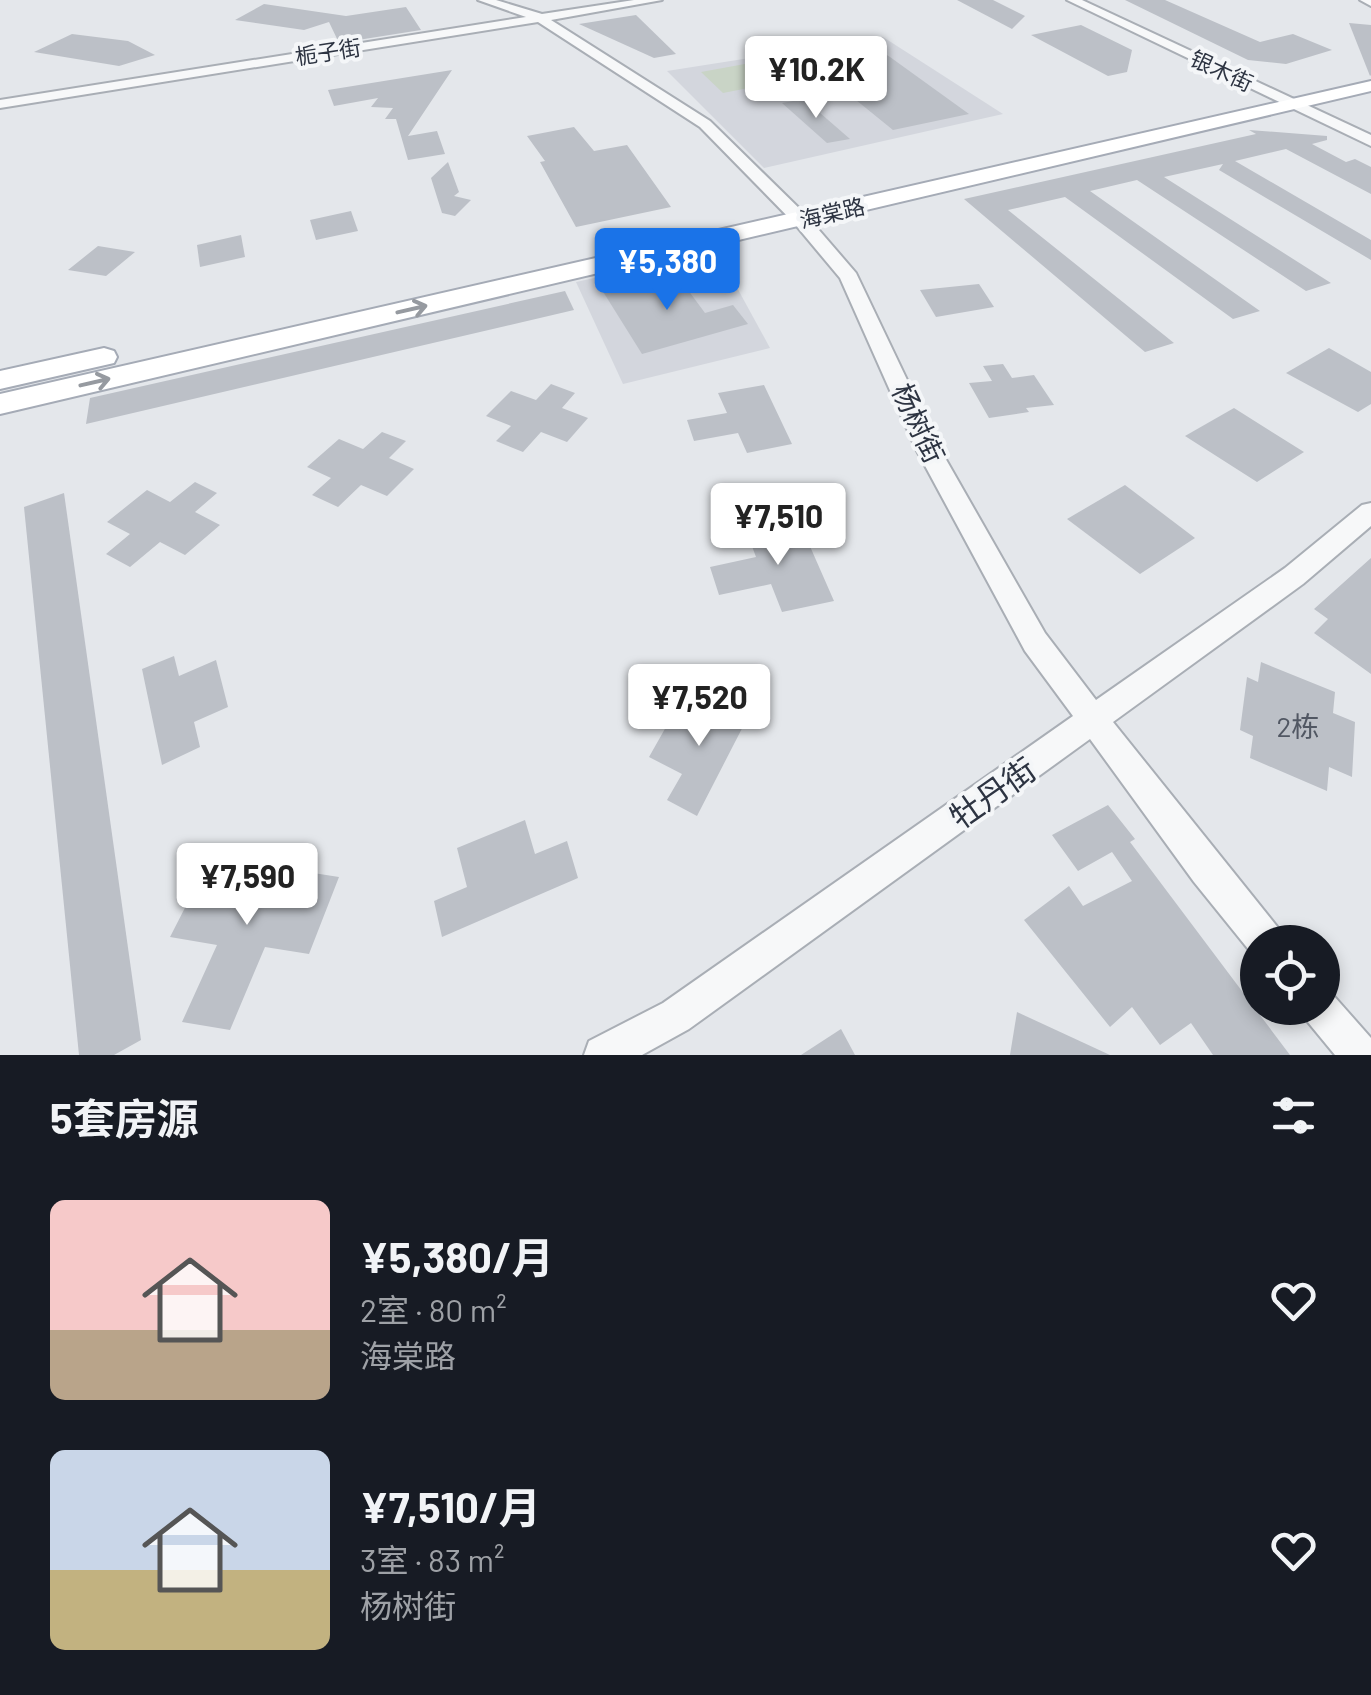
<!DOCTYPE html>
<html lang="zh">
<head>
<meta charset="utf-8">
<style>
	body { margin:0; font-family:Barlow,"Noto Sans SC",sans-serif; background:#242831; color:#f1f3f6; height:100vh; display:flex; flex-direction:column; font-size:38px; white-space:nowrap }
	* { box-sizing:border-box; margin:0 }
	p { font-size:32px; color:#9ea1a6 }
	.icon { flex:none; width:55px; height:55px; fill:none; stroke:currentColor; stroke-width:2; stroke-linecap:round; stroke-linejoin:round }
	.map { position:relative; height:1055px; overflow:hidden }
	.side { display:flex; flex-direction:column; background:#171b24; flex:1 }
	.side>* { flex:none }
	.controls { position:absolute; left:1240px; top:925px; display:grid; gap:20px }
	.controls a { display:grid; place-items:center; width:100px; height:100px; border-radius:50%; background:#171b24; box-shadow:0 5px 15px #0003; font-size:50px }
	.price { position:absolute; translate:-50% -85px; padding:0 22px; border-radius:10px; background:#fff; color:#222; font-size:32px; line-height:65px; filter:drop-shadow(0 2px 5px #0008) }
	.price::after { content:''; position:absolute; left:50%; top:60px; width:30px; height:22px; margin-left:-15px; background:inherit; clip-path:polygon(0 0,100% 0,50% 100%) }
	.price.selected { background:#1a73e8; color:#fff }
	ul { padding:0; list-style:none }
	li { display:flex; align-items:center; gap:30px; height:250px; padding:0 50px }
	li span { display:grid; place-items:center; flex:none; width:280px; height:200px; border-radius:15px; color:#555 }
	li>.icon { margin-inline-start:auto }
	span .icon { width:120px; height:120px; fill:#fffc; stroke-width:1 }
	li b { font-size:42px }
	h2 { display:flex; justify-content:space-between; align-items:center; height:120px; padding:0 50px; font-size:42px }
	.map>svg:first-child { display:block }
	.built { fill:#d3d6dd }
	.green { fill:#c9d4c6 }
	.building { fill:#bcc0c7 }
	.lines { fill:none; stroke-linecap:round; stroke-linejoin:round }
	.minor-casing { stroke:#a9aeb5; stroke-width:4 }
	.major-casing { stroke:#a5abb6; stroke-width:4 }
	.minor { fill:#f7f8f9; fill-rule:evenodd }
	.major { fill:#fff; fill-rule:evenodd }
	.oneway { stroke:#969aa0 }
	.labels { text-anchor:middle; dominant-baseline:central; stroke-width:8; stroke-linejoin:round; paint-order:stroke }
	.far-street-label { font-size:22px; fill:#2d3442; stroke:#f4f6f8 }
	.street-label { font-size:28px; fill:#2d3442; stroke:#f4f6f8 }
	.near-number-label { font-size:28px; fill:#515763 }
	.near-street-label { font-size:32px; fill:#2d3442; stroke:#f4f6f8 }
</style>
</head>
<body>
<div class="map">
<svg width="1371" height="1055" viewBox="0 0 1371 1055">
	<rect width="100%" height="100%" fill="#e4e7eb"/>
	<g class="built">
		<polygon points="883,37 1003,114 764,168 667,71"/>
		<polygon points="717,251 770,348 623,384 576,282"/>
	</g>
	<polygon class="green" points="777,58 801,78 723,93 701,72"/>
	<g class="building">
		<polygon points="957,0 993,0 1025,16 1012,29"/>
		<polygon points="1125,0 1165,0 1260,42 1293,34 1332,50 1286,64 1248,60"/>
		<polygon points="264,4 346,16 406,7 421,30 339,43 329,22 304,30 235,20"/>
		<polygon points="636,15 676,54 654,58 579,24"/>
		<polygon points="1349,23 1371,25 1371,75 1370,76"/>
		<polygon points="1081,25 1132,50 1127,72 1108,76 1031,35"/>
		<polygon points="72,34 128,41 155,55 119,66 34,52"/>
		<polygon points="864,41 890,57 969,114 893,130 835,83 863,78 829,55 853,50"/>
		<polygon points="452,70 408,136 437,131 445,154 408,160 396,119 385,119 393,108 371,107 378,98 334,106 328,90"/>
		<polygon points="804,99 850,139 827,143 782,103"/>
		<polygon points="574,127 594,151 627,145 671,207 576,227 540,162 545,161 527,136"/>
		<polygon points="1249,130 1327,136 1327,140 1312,144 1346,162 1355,159 1371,167 1371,194 1286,149 1235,161 1371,240 1371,260 1219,170 1223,164 1164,177 1331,283 1306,291 1137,180 1090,191 1260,311 1233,319 1065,197 1008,210 1174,343 1145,352 964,199 1256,134"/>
		<polygon points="448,162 459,192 454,196 471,200 455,216 442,213 431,178"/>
		<polygon points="351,211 358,231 316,240 310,220"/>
		<polygon points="241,235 245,257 200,267 197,245"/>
		<polygon points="98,246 135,252 106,276 68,270"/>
		<polygon points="674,271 705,313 733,305 748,324 642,354 602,290"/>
		<polygon points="979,284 994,307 936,317 920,290"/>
		<polygon points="565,291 574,310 86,424 90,398"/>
		<polygon points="1329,348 1371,372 1371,404 1358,412 1286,373"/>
		<polygon points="1003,364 1012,378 1034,375 1054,405 1026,408 1029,412 989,418 969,383 992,381 983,366"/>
		<polygon points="551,384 575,393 562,408 588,418 567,442 541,432 523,452 496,441 511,426 486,416 511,391 536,400"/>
		<polygon points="764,385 792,444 747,453 738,433 694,441 687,420 727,413 718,393"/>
		<polygon points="1234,408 1280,437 1304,452 1257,482 1185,436"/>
		<polygon points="382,432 406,441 389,458 414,469 387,496 361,485 338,507 312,495 331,478 307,467 339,439 363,449"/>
		<polygon points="195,482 217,493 195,512 220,525 185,555 160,542 130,567 106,554 130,534 107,522 147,490 170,502"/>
		<polygon points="1125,485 1195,538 1140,574 1067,519"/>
		<polygon points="64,493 141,1040 114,1055 79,1055 24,507"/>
		<polygon points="798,519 834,601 782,612 771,584 719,595 710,567 756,557 746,530"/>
		<polygon points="1371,558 1371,674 1314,633 1328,619 1314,609"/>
		<polygon points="174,656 179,676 216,660 228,707 194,722 200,747 162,765 142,669"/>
		<polygon points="1261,662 1335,692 1333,713 1355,722 1352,777 1329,767 1327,791 1250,758 1253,736 1240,730 1247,677 1258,682"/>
		<polygon points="721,694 752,709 697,816 667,800 682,774 649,757 679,704 708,718"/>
		<polygon points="1108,805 1135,839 1130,842 1290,1055 1213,1055 1191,1023 1160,1045 1132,1007 1110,1027 1024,920 1069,886 1083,906 1132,881 1112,852 1078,871 1052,835"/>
		<polygon points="525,820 535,854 567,841 578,878 442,937 434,901 467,887 457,848"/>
		<polygon points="211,857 339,877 309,954 265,947 230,1030 182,1022 217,945 170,937"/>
		<polygon points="1017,1012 1110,1055 1010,1055"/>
		<polygon points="841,1029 855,1055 801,1055"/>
	</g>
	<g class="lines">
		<g class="minor-casing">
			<g id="minor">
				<polygon points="478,0 496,0 542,14 634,0 662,0 551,20 710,121 806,215 856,273 940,449 1045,633 1096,700 1285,568 1362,505 1371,503 1371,526 1303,584 1113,722 1279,929 1284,942 1258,942 1258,956 1253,955 1194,882 1090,739 689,1029 642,1055 584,1055 589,1041 663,1003 1073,716 1025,651 916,449 840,278 794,223 700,127 538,22 0,108 0,100 526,17"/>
				<polygon points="1067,0 1082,0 1371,135 1371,146"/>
				<polygon points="1360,0 1371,0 1371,6"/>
				<polygon points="1322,990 1333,995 1371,1038 1371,1055 1335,1055 1307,1021 1302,1008 1322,1008"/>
			</g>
		</g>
		<g class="major-casing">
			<g id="major">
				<polygon points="1371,81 1371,91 0,414 0,394"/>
				<polygon points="104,348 114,351 117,357 114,363 0,389 0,371"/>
			</g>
		</g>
		<use href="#minor" class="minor"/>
		<use href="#major" class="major"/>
	</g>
	<defs><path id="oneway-shaft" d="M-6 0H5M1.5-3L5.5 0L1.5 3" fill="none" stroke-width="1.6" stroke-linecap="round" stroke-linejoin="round" transform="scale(2.5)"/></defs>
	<g class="oneway">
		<use href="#oneway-shaft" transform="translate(412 309) rotate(-13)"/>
		<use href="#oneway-shaft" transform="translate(95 382) rotate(-13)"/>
	</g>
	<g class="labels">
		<g class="far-street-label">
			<text transform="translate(328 51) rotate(-9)">栀子街</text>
			<text transform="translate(1222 70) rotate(25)">银木街</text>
			<text transform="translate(832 212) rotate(-13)">海棠路</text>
		</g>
		<g class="street-label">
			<text transform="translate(919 423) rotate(65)">杨树街</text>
		</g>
		<g class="near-number-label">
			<text x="1298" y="726">2栋</text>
		</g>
		<g class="near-street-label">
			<text transform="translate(992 792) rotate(-35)">牡丹街</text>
		</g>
	</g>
</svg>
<div class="controls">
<a><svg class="icon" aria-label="locate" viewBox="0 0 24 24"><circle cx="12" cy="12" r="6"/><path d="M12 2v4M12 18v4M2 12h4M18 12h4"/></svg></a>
</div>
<b class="price" style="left:816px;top:121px">¥10.2K</b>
<b class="price selected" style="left:667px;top:313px">¥5,380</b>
<b class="price" style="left:778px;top:568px">¥7,510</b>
<b class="price" style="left:699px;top:749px">¥7,520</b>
<b class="price" style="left:247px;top:928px">¥7,590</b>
</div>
<section class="side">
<h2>5套房源<svg class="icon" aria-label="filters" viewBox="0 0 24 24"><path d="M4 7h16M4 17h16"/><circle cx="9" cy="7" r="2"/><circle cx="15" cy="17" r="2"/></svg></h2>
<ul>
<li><span style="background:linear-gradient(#f6c9c9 65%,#b9a48a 0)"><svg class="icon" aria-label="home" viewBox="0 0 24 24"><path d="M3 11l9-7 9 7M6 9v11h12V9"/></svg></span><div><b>¥5,380/月</b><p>2室 · 80 m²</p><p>海棠路</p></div><svg class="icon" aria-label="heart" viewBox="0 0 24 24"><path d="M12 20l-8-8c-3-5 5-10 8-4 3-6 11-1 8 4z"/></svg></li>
<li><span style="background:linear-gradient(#c9d6e8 60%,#c2b280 0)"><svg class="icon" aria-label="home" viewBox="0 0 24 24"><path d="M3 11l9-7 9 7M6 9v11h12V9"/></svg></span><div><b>¥7,510/月</b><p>3室 · 83 m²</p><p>杨树街</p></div><svg class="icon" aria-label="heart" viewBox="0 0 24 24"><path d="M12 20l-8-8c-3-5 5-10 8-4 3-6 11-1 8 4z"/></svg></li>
</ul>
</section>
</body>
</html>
